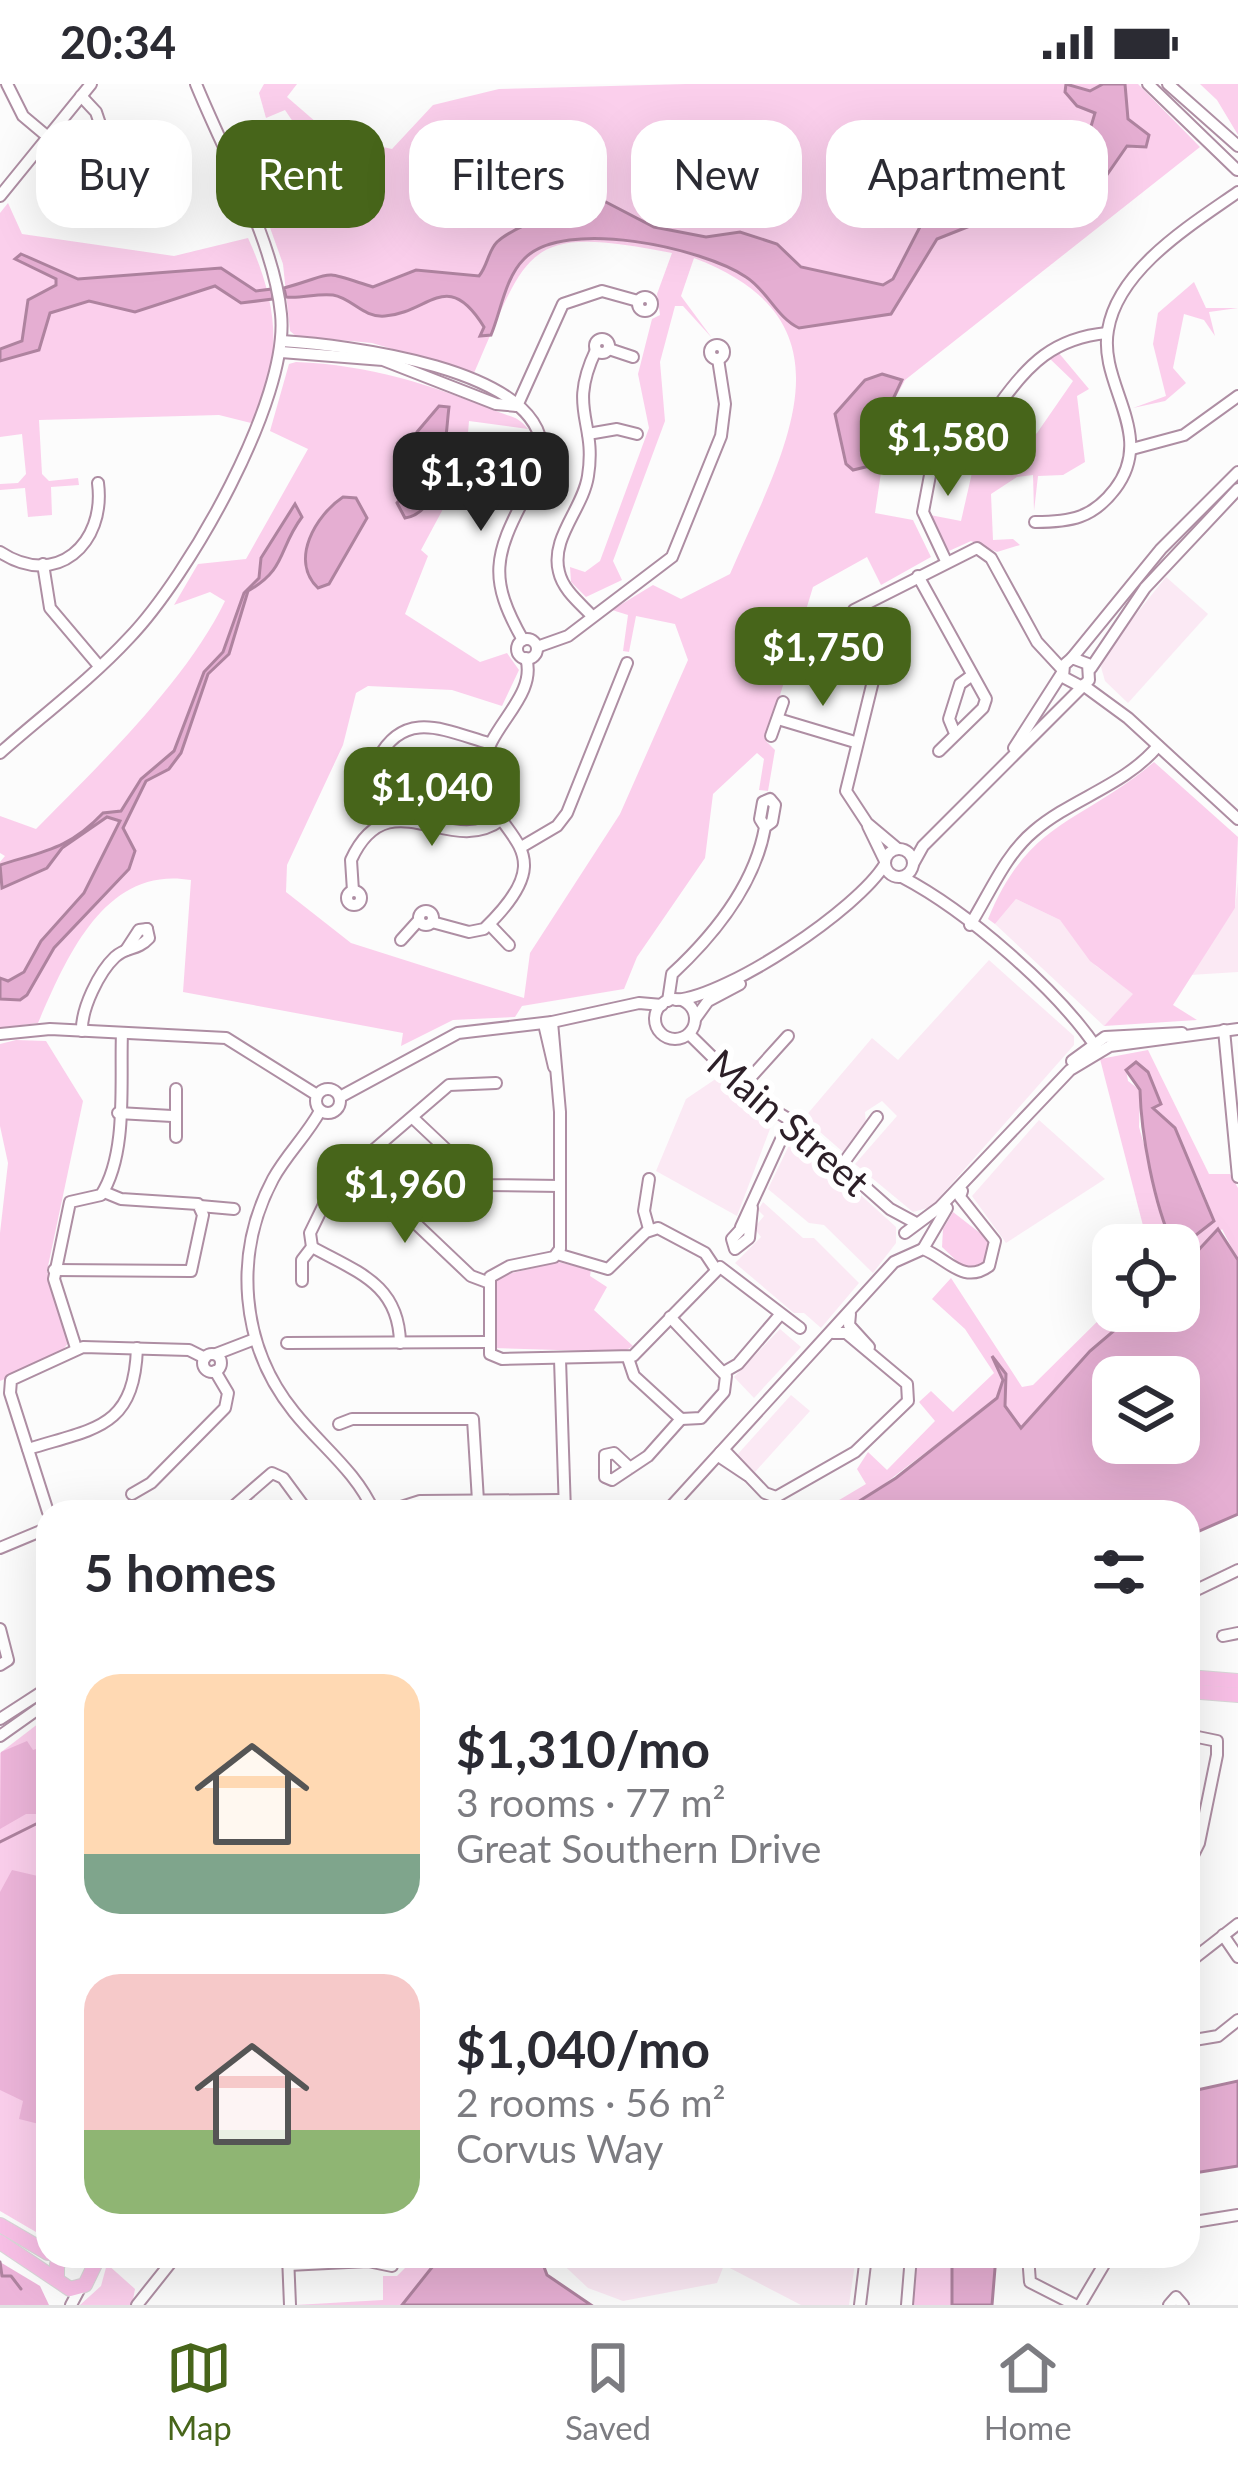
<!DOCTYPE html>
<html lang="en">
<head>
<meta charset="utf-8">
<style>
	body { margin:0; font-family:Lato,sans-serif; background:#f7f7f7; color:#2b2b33; height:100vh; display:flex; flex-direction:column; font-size:45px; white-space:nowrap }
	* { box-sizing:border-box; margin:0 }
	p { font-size:39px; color:#7c7c81 }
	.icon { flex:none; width:66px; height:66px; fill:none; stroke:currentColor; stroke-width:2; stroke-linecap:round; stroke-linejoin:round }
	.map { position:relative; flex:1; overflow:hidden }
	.sheet { position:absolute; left:36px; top:1416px; width:1164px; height:768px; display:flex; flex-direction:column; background:#fff; border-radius:36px; box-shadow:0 12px 48px #0002 }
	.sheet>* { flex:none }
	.guide { position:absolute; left:36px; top:36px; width:1167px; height:108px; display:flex; gap:24px }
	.fabs { position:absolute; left:1092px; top:1140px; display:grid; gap:24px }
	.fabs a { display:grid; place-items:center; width:108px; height:108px; border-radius:24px; background:#fff; box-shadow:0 12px 48px #0002; font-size:60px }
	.price { position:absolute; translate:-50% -102px; padding:0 27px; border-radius:24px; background:#47651a; color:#fff; font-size:39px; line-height:78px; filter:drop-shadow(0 3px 6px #0008) }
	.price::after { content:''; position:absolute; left:50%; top:72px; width:36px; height:27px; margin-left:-18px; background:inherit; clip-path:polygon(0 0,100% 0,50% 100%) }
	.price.current { background:#222; color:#fff }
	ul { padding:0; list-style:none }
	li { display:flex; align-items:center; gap:36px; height:300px; padding:0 48px }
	li span { display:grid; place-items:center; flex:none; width:336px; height:240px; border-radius:36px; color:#555 }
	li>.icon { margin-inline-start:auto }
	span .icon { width:144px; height:144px; fill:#fffc; stroke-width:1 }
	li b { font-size:51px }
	h2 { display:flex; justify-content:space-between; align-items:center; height:144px; padding:0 48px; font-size:51px }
	.tag { padding:0 42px; border-radius:36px; background:#fff; box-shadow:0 12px 48px #0002; font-size:42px; line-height:108px }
	.tag.current { background:#47651a; color:#fff }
	.status { display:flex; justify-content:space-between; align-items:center; height:84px; padding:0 60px; background:#fff; direction:ltr }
	.status svg { height:33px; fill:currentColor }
	.dock { display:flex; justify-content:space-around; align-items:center; height:168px; border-top:3px solid #e1e1e2; background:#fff; font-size:33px; color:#7c7c81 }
	.dock a { display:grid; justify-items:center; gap:6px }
	.dock .current { color:#47651a }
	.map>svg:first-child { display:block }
	.built { fill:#fbe9f4 }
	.green { fill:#fbcfec }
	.forest { fill:#edb5da }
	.water { fill:#e5aed2; stroke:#ae839f; stroke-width:3; fill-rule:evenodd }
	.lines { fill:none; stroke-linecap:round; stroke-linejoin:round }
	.stream { stroke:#ae839f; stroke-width:3 }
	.minor-casing { stroke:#ae8ea3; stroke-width:14 }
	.major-casing { stroke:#d9d7d8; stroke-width:16 }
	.minor { stroke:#fff; stroke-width:10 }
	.major { stroke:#f8bfe6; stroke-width:14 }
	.labels { text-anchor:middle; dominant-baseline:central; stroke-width:12; stroke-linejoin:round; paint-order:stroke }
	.street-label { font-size:39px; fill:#2c1f27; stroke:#fff }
</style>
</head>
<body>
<div class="status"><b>20:34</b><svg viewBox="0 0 49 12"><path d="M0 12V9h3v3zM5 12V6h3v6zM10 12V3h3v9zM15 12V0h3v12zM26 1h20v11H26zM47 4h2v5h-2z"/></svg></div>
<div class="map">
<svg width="1238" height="2221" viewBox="0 0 1238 2221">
	<rect width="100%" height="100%" fill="#fcfcfc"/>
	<g class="built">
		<polygon points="1166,493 1208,530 1128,619 1105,597 1101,583 1109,564"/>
		<polygon points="1238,798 1238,888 1190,891 1235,824"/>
		<polygon points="1016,815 1060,836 1096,882 1134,910 1104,942 995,840"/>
		<polygon points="989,876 1074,952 1074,961 931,1123 913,1128 855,1080 897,1032 882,1017 865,1028 866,1040 843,1068 804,1034 872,954 898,976"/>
		<polygon points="717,994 773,1037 737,1132 656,1087 686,1015"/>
		<polygon points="1039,1036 1105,1095 1006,1159 972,1112"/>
		<polygon points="794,1051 896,1143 896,1159 873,1189 824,1141 809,1139 768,1105"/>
		<polygon points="763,1118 803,1154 814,1154 859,1199 821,1244 804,1229 794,1229 735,1179 761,1153 754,1144 764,1132 758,1126"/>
		<polygon points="780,1245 801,1263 754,1314 734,1293"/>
		<polygon points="791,1311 810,1327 755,1388 737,1371"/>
		<polygon points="554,2172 856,2172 849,2221 801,2221 724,2181 717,2199 623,2217 588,2204"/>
	</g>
	<g class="green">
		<polygon points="264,0 297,0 287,13 324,45 308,60 285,26 266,34 259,9"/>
		<path d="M 686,0 L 1138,0 L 1200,63 L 905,296 L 891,322 L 875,429 L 913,436 L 931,473 L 881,501 L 867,473 L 813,503 L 766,657 L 775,666 L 768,707 L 759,706 L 764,675 L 757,669 L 713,710 L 705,774 L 637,873 L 624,905 L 522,922 L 515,933 L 453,936 L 401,962 L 403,949 L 183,908 L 191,796 C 104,781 66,875 38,939 L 0,944 L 0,778 L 5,772 L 0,769 L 0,732 L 36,745 C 99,681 186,598 225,517 L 210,508 L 174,521 L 198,480 L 246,475 L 308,365 L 270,347 L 289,280 L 296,278 C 370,281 429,300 496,327 C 510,333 518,332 528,345 L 469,337 L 465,384 L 421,466 L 428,472 L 405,530 L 480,578 L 507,569 L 519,586 L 502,622 L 452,606 L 368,602 L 356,609 L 343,661 L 287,781 L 286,808 L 351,859 L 524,914 L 530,869 L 620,730 L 688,576 L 675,540 L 636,532 L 629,568 L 623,567 L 628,531 L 612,526 L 653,501 L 681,515 L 730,490 C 783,368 863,238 694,174 L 681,212 L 712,254 L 683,222 L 675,222 L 660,278 L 665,337 L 613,477 L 622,496 L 586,513 L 571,498 L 570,483 L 585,488 L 600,477 L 649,344 L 638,290 L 652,235 L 660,231 L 657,210 L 672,169 C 524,140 529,163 474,289 L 372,259 L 296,252 L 290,247 L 283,180 L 268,138 L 354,98 L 371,82 L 345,61 L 352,56 L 392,65 L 433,21 L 499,5 Z"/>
		<polygon points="1200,0 1238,0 1238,51 1217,16"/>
		<path d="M 8,119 L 22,150 L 174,172 L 248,154 C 278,220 283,271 255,340 L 219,331 L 39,336 L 42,390 L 49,397 L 78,394 L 79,401 L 51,403 L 52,431 L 28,433 L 25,404 L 0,406 L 0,400 L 18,399 L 26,390 L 22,350 L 0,353 L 0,129 Z"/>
		<polygon points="1194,198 1206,224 1238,224 1209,228 1215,252 1204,236 1184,230 1173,284 1186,299 1165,317 1133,324 1166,312 1153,260 1158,229"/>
		<polygon points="1058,268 1089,305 1077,312 1085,378 1063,391 1038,392 1034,427 1033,391 1017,393 991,410 993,456 1013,455 1020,461 997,468 971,457 949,467 930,431 961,437 979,358 1015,364 1037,349 1073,297 1048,273"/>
		<path d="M 1154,678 L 1238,753 L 1235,824 L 1173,921 L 1197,936 L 1104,942 L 1133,910 L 1090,877 L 1060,836 L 1016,815 L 995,840 L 988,835 C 1029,735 1081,740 1154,678 Z"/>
		<polygon points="16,956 46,957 83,1017 47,1187 69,1258 58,1272 0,1297 0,1149 8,1079 0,1042 0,960"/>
		<path d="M 1148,966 L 1209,1090 L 1230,1090 L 1238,1104 L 1238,1176 L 1222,1145 L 1179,1187 L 1187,1158 L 1214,1136 C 1194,1074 1164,1034 1126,985 L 1128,997 L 1140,1006 L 1139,1043 L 1173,1161 L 1148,1161 L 1100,975 Z"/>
		<polygon points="953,1128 989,1156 985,1178 978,1183 962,1182 942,1163 943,1145"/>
		<polygon points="558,1178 591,1186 590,1192 607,1203 594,1226 633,1262 623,1268 492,1264 492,1199 508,1190"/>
		<polygon points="951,1194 1022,1303 1033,1301 1113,1222 1113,1227 1137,1227 1063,1295 1021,1344 997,1314 862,1417 842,1428 819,1428 866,1400 857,1385 868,1368 887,1386 935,1337 919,1318 931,1307 953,1328 994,1289 965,1245 932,1215"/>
		<polygon points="43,1636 48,1640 48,2155 0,2127 0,1669"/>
		<polygon points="417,2172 441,2172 402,2221 295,2221 383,2216 383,2192 397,2192"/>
		<polygon points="915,2172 952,2172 952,2221 911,2221"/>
		<polygon points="107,2180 135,2205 132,2221 80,2221 101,2202"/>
	</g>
	<g class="forest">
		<polygon points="27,1657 33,1666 42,1663 48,1679 48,1730 26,1730 0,1745 1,1668"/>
		<polygon points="12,1786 42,1793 48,1800 48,2024 40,2025 39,2040 19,2035 23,2017 0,2006 0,1808"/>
		<polygon points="0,2178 40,2202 49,2221 0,2221"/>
	</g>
	<g class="water">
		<path d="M 1066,0 L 1090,7 L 1103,0 L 1125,0 L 1128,35 L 1149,51 L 1146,63 L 1127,62 L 1104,95 C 1055,115 1050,91 1013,72 L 981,76 L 968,102 L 975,140 L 937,155 L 891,230 L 799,244 C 777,234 767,206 746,193 C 703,164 564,133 524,175 C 505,194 501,227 491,251 L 480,252 L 484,243 C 447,183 429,229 385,232 C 363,234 352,214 333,211 C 316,209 301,215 286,213 L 284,204 C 339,189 316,185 373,203 L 416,186 L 479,192 C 488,181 488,167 497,158 C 516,140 577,121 602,116 L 654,143 L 706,153 L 740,148 L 777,160 L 801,183 L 883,201 L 893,195 L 923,137 L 943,122 C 956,76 961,47 1019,47 L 1060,77 L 1084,66 L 1095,29 L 1077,22 L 1065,8 Z"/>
		<polygon points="21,170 78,195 221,184 256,207 272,205 273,215 241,219 215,202 135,228 89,217 50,229 39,266 0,277 0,265 22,257 28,216 56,201 56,195 15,175"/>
		<polygon points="882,290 902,296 887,328 878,380 853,386 846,380 835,330 865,296"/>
		<path d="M 439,322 L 449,323 C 445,354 445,428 405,434 L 397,419 C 414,397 437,399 431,364 L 418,357 L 417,348 Z"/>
		<path d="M 343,413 L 356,414 L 367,434 L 329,500 L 318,504 C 289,476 316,431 343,413 Z"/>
		<path d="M 295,420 L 302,433 C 278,465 287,485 248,507 L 229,570 L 208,590 L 181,669 L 169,685 L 146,697 L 123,744 L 135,767 L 129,785 L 54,864 L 27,911 L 20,916 L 0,915 L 0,894 L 8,897 L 24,888 L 41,857 L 84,809 L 120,737 L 107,733 L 62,764 L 47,784 L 2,804 L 0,781 C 44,767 69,765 103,729 L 121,727 L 141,695 L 174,667 L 204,588 L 223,568 L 244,509 L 259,494 L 261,474 Z"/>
		<path d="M 1136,978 L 1148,988 L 1161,1020 L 1153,1024 L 1175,1044 L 1214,1137 L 1187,1158 L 1179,1175 L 1179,1161 L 1173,1161 C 1154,1120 1141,1050 1140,1006 L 1126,986 Z"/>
		<path d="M 1218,1145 L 1238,1176 L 1238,1430 L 1188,1452 L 1188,1428 L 842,1428 L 896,1394 L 997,1314 L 1003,1296 L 992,1272 L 1006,1290 L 1005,1322 L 1021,1344 L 1090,1267 L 1137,1227 L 1179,1227 L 1179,1187 ZM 1113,1293 L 1179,1293 L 1179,1359 L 1113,1359 Z"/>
		<polygon points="1238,1997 1238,2082 1188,2090 1188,2008"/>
		<polygon points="441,2172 540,2172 547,2191 591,2221 402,2221"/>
		<polygon points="952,2172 996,2172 992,2221 952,2221"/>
	</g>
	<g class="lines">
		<g class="stream">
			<polyline points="0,1758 36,1740 48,1740"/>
			<polyline points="0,2178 2,2192 11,2192 21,2205"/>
		</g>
		<g class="minor-casing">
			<g id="minor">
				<polyline points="7,0 23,32 48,53"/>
				<polyline points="1148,0 1237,86"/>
				<polyline points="1168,0 1238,62"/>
				<polyline points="81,12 96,28 123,108"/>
				<polyline points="236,98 318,64 336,50"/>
				<polyline points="0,112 91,0"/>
				<circle cx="645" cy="220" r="7"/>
				<circle cx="602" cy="262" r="7"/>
				<path d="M 282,257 C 343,261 544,283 542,369 C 541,385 533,398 526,411 C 494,471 488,495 523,556"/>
				<circle cx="717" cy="268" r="7"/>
				<polyline points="609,265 633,273"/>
				<polyline points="281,268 383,276 496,320 517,322"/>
				<path d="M 999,321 C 1028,280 1054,254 1107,249"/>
				<polyline points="517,322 563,220 602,207 638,217"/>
				<polyline points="588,350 617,345 637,350"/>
				<polyline points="1132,365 1184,351 1238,312"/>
				<path d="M 1035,438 C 1071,438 1093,434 1115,405 C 1157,350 1098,301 1108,246 C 1118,185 1191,141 1238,108"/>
				<path d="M 0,468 C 56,505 106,460 98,399"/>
				<polyline points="946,477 923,428 938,349 954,335"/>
				<polyline points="43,480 50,524 99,582"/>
				<polyline points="918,492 986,615 983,624 939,667"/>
				<path d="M 592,532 C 580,519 563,506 559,488 C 550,454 583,425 588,392 C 597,336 567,327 596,266"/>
				<circle cx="527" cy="565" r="10"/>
				<polyline points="537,563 568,552 672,473 721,352 725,320 718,275"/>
				<polyline points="1072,574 1161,465 1238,388"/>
				<polyline points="1091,584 1145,504 1238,405"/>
				<polyline points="1083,601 1128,634 1238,735"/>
				<polyline points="778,635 855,658"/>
				<polyline points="954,647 949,635 960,600 971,592"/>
				<polyline points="771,652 783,618"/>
				<polyline points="1014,664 1062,589"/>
				<path d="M 0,669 C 43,631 90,596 129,554 C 188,493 290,315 281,230 C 274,157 224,69 196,0"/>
				<path d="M 378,675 C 404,625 444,646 488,659"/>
				<circle cx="377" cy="683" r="8"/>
				<polyline points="868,742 885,777"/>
				<polyline points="523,762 557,742 567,729 627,579"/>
				<polyline points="898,765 867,739 846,707 874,593 852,546 854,526 977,464 991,474 1037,558 1062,585"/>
				<circle cx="899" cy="779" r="14"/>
				<polyline points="913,780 923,762 1089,596 1088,580 1072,574 1064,581 1063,593 1080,602"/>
				<path d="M 902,793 C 967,827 1058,906 1098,966"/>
				<circle cx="354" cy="814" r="7"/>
				<path d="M 353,807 L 351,776 C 389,693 449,775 501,736"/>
				<circle cx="426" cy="834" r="7"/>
				<path d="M 432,838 L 469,848 L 484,845 C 576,757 480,755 484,683 C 486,644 538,613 526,574"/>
				<polyline points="490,841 509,861"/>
				<path d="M 970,841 C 990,809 1005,771 1034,747 C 1073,714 1124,702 1158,662"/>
				<polyline points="401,856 419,836"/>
				<polyline points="126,866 139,846 147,845"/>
				<circle cx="675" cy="935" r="20"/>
				<path d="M 676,916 C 728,912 858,825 885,780"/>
				<path d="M 668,917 L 672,890 C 714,851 755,800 765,743 L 772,738 L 775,721 L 770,715 L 763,718 L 760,735 L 765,743"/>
				<polyline points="695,935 708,917 740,900"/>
				<polyline points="552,938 560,1028 560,1165 554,1173 510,1182 490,1193 490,1270 502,1275 633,1272 720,1183 800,1244"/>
				<polyline points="544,940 554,983"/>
				<polyline points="1224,946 1238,1093"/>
				<path d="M 82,947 C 81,925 99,888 115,873 C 127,862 137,867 149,854 L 147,845"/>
				<polyline points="0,950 50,945 226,954 317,1011"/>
				<polyline points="689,950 754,1014 790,1036 890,1125 914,1138"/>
				<polyline points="1072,977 1105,953 1182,949"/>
				<polyline points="742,1003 788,952"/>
				<circle cx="328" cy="1017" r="12"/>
				<polyline points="340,1013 458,949 552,938 639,919 662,921"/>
				<path d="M 320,1027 C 307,1051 286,1071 273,1095 C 233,1170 240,1261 294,1328 C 321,1362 356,1387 374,1428"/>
				<polyline points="118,1029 172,1032"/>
				<polyline points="414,1035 484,1101 560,1102"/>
				<polyline points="176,1053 176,1005"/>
				<polyline points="352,1079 471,1192 487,1198"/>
				<polyline points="842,1081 877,1033"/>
				<polyline points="649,1095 644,1127 649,1145"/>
				<polyline points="200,1122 234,1125"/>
				<polyline points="741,1143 790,1036"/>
				<polyline points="743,1143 732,1155 735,1165 749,1154 752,1124"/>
				<polyline points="905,1149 940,1123 1070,986 1110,962 1238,945"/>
				<path d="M 312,1163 C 357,1188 399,1200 400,1259"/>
				<polyline points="923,1165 947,1124"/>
				<polyline points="557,1170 608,1185 646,1148 658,1144 705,1169 715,1184"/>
				<polyline points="54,1186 191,1187 203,1131 198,1120 121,1115 104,1108"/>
				<polyline points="302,1197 302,1176 312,1163 310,1149 334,1100 449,1001 496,999"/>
				<polyline points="850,1230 849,1241 869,1263"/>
				<polyline points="287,1259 487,1258"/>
				<path d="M 76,1264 L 54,1195 L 70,1118 L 101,1111 C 128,1070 120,996 122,949"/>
				<polyline points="216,1270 255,1255"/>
				<circle cx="212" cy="1279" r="9"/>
				<polyline points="628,1274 634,1292 681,1335 701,1334 724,1308 726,1292 670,1233"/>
				<polyline points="560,1275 565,1428"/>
				<polyline points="724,1288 738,1280 779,1232"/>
				<polyline points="339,1340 352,1335 473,1335 478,1417"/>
				<path d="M 28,1365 C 95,1344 134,1345 137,1264"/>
				<polyline points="721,1368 720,1373 747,1391"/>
				<polyline points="720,1369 725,1367 765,1409 776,1413 855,1368 908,1317 907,1300 846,1249 833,1249"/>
				<polyline points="630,1384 614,1369 605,1371 605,1393 612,1396 648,1372 681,1335"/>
				<polyline points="132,1410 151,1399 225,1324 228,1309 215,1287"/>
				<polyline points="398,1424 420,1417 562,1416"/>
				<polyline points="48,1428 10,1309 11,1296 83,1263 189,1266 205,1274"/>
				<polyline points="227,1428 272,1389 283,1394 308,1428"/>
				<path d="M 666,1428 L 894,1178 L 923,1165 C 947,1174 963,1201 989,1182 L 995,1157 L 960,1113 L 962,1107"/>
				<polyline points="0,1464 48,1444"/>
				<polyline points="1188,1510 1238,1486"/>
				<polyline points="0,1545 8,1576 0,1581"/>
				<polyline points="1223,1552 1238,1549"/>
				<polyline points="0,1635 48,1604"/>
				<polyline points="1188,1651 1217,1657 1217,1671 1199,1759 1188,1781"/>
				<polyline points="0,1652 48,1618"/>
				<polyline points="1223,1851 1238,1873"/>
				<polyline points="1188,1879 1238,1840"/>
				<polyline points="1188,1957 1218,1952 1238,1936"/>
				<polyline points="1188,2139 1238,2131"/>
				<polyline points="196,2172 211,2172"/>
				<polyline points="288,2172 290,2221"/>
				<polyline points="1028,2172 1030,2198 1075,2221"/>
				<polyline points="288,2181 368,2177 392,2182"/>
				<polyline points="71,2221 80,2204"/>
				<polyline points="137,2221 176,2172"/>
				<polyline points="860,2221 866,2172"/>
				<polyline points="907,2221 911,2172"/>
				<polyline points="1080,2221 1109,2172"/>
				<polyline points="1169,2221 1176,2213 1183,2221"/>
			</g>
		</g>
		<g class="major-casing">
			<g id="major">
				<polyline points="1188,1593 1238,1597"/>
				<polyline points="1188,1607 1238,1611"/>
				<polyline points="0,2141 48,2169"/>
				<polyline points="0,2158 70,2205 85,2201 99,2172"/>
				<polyline points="57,2195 57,2180 66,2172"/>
			</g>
		</g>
		<use href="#minor" class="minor"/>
		<use href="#major" class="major"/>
	</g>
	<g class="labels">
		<g class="street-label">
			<text transform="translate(789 1038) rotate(41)">Main Street</text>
		</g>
	</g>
</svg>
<div class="fabs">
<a><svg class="icon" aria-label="locate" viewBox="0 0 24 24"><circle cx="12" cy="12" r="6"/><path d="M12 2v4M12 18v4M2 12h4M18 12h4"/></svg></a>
<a><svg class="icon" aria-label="layers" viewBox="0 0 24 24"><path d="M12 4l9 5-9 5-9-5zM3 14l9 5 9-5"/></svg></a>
</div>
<b class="price" style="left:948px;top:415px">$1,580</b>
<b class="price current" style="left:481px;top:450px">$1,310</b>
<b class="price" style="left:823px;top:625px">$1,750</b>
<b class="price" style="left:432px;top:765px">$1,040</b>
<b class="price" style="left:405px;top:1162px">$1,960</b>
<div class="guide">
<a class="tag">Buy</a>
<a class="tag current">Rent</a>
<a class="tag">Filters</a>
<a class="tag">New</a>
<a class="tag">Apartment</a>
</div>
<section class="sheet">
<h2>5 homes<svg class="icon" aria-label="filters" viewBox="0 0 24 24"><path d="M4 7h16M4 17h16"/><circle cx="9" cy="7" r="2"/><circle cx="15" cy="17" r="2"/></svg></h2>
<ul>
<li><span style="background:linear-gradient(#ffd9b3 75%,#7fa58c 0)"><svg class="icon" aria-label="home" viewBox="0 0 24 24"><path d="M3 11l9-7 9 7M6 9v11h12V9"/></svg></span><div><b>$1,310/mo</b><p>3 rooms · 77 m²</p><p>Great Southern Drive</p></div></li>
<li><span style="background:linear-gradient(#f6c9c9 65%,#8fb573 0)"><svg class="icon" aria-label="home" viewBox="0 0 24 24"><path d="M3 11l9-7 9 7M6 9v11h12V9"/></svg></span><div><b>$1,040/mo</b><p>2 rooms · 56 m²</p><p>Corvus Way</p></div></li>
</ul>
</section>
</div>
<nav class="dock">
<a class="current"><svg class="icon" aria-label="map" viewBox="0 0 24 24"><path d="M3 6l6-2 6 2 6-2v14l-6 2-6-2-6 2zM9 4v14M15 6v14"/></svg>Map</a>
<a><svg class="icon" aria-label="saved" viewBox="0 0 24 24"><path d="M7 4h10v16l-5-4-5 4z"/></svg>Saved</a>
<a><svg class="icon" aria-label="home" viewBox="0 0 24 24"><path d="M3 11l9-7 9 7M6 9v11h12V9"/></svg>Home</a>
</nav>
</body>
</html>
